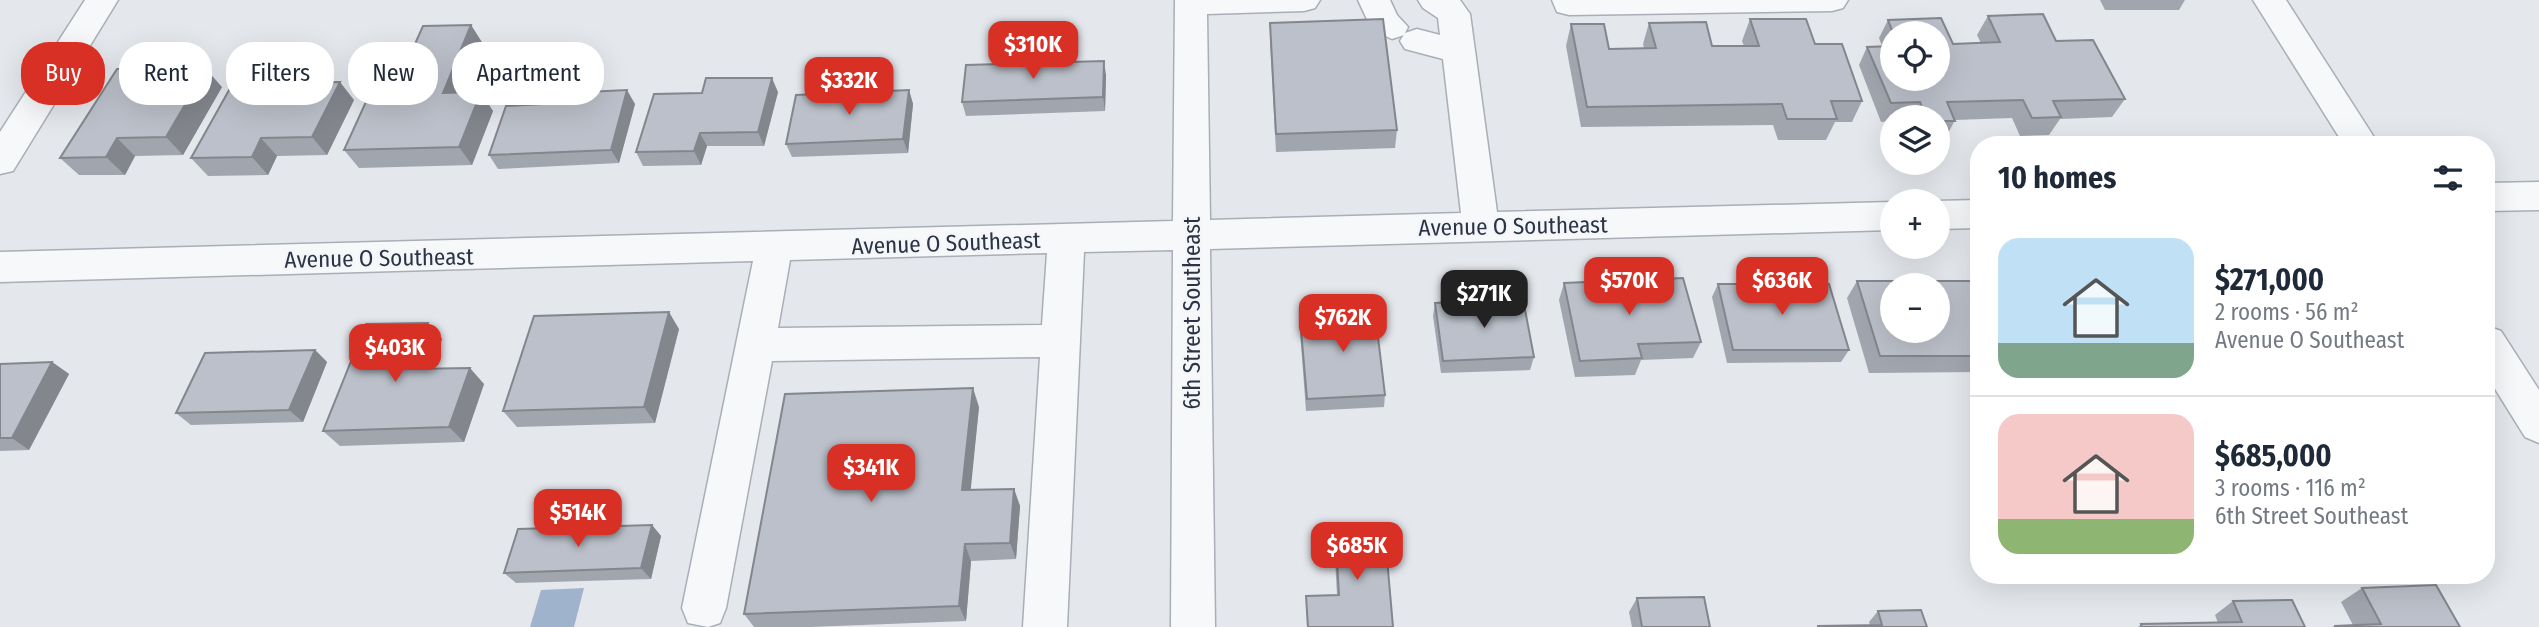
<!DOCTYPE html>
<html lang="en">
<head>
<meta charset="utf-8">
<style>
	body { margin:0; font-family:"Fira Sans Condensed",sans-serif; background:#f2f2f3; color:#1f2937; height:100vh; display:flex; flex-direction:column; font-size:26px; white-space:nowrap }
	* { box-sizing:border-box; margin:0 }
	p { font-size:23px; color:#747a83 }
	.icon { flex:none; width:38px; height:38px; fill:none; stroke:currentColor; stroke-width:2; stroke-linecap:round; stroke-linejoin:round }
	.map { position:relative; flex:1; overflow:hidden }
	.side { position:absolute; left:1970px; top:136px; width:525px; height:448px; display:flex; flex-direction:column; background:#fff; border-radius:28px; box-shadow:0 7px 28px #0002 }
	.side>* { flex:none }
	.top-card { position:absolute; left:21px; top:42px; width:665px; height:63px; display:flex; gap:14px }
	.buttons { position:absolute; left:1880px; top:21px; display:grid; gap:14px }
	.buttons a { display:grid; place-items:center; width:70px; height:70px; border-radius:50%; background:#fff; box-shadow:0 7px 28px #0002; font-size:35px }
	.price { position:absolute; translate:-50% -60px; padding:0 16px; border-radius:14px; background:#d93025; color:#fff; font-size:23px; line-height:46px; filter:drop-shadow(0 2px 4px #0008) }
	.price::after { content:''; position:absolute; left:50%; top:42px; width:21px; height:16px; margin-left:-10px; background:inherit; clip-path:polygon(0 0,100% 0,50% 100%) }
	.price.current { background:#222; color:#fff }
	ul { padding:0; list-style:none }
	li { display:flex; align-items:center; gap:21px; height:175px; padding:0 28px }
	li+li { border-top:2px solid #e0e1e3 }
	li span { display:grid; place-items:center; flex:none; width:196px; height:140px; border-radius:21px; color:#555 }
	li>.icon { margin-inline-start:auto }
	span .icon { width:84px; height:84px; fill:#fffc; stroke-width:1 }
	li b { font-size:30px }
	h2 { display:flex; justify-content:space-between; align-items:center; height:84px; padding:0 28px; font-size:30px }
	.chip { padding:0 24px; border-radius:28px; background:#fff; box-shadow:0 7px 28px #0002; font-size:24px; line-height:63px }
	.chip.current { background:#d93025; color:#fff }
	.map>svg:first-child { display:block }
	.water { fill:#9fb4cc }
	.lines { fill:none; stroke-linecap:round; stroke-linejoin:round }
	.minor-casing { stroke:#a9aeb7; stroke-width:3 }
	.minor { fill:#f7f8fa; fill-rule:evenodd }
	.wall { fill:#a1a5ae; fill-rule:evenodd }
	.shaded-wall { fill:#83868d }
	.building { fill:#bbc0ca; stroke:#83868d; stroke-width:2; fill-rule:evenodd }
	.labels { text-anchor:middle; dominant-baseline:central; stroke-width:5; stroke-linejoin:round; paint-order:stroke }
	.street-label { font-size:23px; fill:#2b3445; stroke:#f4f6f9 }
</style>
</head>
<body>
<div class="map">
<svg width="2539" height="627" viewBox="0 0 2539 627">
	<rect width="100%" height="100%" fill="#e4e7ec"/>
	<polygon class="water" points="584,588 574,627 530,627 541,590"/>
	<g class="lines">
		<g class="minor-casing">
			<g id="minor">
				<polygon points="85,0 118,0 13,171 0,174 0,132"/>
				<path d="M 1175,0 L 1320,0 L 1315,8 L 1304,11 L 1207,14 L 1210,220 L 1461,213 L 1443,59 L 1405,49 L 1400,41 L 1405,33 L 1417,29 L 1440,35 L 1438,18 L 1423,8 L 1418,0 L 1460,0 L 1470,14 L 1497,212 L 1892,202 L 1892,230 L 1210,249 L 1215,627 L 1171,627 L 1173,250 L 1084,252 L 1067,627 L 1023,627 L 1040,357 L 772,361 L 726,608 L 720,623 L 708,627 L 688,623 L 682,608 L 753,261 L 0,282 L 0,252 L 1173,221 ZM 1047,253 L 1042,325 L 778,328 L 790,260 Z"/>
				<polygon points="1358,0 1390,0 1397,15 1408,27 1404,35 1392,39 1372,30"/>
				<polygon points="1552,0 1848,0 1843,8 1832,11 1569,15 1557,12"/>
				<polygon points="2253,0 2286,0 2379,145 2344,145"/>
				<polygon points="2539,182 2539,210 2487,211 2487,183"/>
				<polygon points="1979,200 1979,228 1937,229 1935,201"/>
				<polygon points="2487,326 2501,331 2539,390 2539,443 2525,437 2487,376"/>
			</g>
		</g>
		<use href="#minor" class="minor"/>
	</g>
	<g class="wall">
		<polygon points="2100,0 2185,0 2179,10 2105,10"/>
		<path d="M 2043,14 L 2056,41 L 2093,40 L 2125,99 L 2112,117 L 2060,119 L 2049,135 L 2020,136 L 2012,118 L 1955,120 L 1945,139 L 1937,139 L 1937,117 L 1892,117 L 1892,121 L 1881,122 L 1859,65 L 1867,47 L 1882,46 L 1879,38 L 1888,20 L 1941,18 L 1953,44 L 1981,43 L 1977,35 L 1988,16 ZM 1892,33 L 1937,33 L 1937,79 L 1892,79 Z"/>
		<polygon points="1750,19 1815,44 1862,101 1852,122 1835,122 1826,140 1778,140 1773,125 1581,127 1566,46 1571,24 1609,49 1644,48 1643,44 1649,23 1712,46 1744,46 1742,41"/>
		<polygon points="1270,23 1397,130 1395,148 1276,152 1270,41"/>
		<polygon points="471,25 483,44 463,93 493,111 472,165 359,168 344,150 393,93"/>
		<polygon points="1106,75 1105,111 966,116 962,102"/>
		<polygon points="222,87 183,155 135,156 125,175 79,175 60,158"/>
		<polygon points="909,90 913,104 908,153 792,157 786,144"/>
		<polygon points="778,92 764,146 707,146 701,165 643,166 636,152 702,93"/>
		<polygon points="354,100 327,155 277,156 268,175 208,176 191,158"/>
		<polygon points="635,104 619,163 498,169 489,155"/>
		<polygon points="1857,281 1979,292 1979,372 1869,373 1847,298"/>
		<polygon points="1564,283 1701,342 1693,358 1641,360 1635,375 1575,377 1559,300"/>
		<polygon points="1718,284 1849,350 1841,362 1727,363 1712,297"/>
		<polygon points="1435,303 1534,357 1530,370 1441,373 1433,316"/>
		<polygon points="1333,306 1385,395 1384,407 1306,411 1300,331 1300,318 1333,316"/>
		<polygon points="428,323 442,339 432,369 484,384 464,442 340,446 323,431"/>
		<polygon points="679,329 655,423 517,427 503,411"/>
		<polygon points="315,350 327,362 303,422 191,425 176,413"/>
		<polygon points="52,362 69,374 29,450 0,451 0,364"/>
		<polygon points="979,407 970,490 1014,489 1020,506 1016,559 971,561 966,621 810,627 754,627 744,614"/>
		<polygon points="652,525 661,536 651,579 516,583 504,573"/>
		<polygon points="1335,525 1393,627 1307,627 1306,596 1337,595 1334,540"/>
		<polygon points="2362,588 2460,627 2332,627 2335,626 2353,625 2341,602"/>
		<polygon points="1637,598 1710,627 1632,627 1629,612"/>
		<polygon points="2233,601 2305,627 2138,627 2141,624 2218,623 2215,615"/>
		<polygon points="1878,611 1927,627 1817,627 1818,626 1870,625 1869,622"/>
	</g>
	<g class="shaded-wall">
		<polygon points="471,25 483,44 455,111 443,93"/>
		<polygon points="1104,61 1106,75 1105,111 1103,97"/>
		<polygon points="206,69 222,87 183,155 166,137"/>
		<polygon points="772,78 778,92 764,146 758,132"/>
		<polygon points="340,82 354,100 327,155 312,137"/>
		<polygon points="627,90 635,104 619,163 611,150"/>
		<polygon points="909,90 913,104 908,153 903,139"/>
		<polygon points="481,92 493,111 472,165 459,147"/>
		<polygon points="700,133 707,146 701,165 694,151"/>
		<polygon points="117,138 135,156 125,175 106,157"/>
		<polygon points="261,138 277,156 268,175 252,157"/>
		<polygon points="669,312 679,329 655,423 644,407"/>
		<polygon points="428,323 442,339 426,386 411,369"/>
		<polygon points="315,350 327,362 303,422 289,410"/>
		<polygon points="52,362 69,374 29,450 12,438"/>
		<polygon points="470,368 484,384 464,442 449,427"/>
		<polygon points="973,388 979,407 969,507 962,490"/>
		<polygon points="1014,489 1020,506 1016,559 1010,543"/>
		<polygon points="652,525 661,536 651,579 641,568"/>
		<polygon points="965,544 971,561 966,621 959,606"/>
	</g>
	<g class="building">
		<polygon points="2043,14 2056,41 2093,40 2125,99 2053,101 2061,117 2032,118 2023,100 1947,102 1955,121 1937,121 1937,117 1926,117 1920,102 1891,103 1867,47 1892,46 1892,79 1937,79 1937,33 1893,33 1888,20 1941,18 1953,44 2000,42 1988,16"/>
		<polygon points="1383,19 1397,130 1276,134 1270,23"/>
		<polygon points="1750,19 1806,19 1815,44 1842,44 1862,101 1831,101 1837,119 1787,119 1782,104 1587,107 1571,24 1604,24 1609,49 1656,48 1649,23 1706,22 1712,46 1759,46"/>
		<polygon points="471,25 443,93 481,92 459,147 344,150 370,93 393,93 423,26"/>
		<polygon points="1104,61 1103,97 962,102 966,65"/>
		<polygon points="117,69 206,69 166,137 117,138 106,157 60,158"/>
		<polygon points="706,78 772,78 758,132 700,133 694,151 636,152 654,94 702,93"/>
		<polygon points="340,82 312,137 261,138 252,157 191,158 233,83"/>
		<polygon points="627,90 611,150 489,155 506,106 560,103 564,93"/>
		<polygon points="909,90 903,139 786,144 796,95"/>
		<polygon points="1683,278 1701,342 1638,344 1642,358 1580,361 1564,283"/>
		<path d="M 1857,281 L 1975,281 L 1979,292 L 1979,356 L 1880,356 ZM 1892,285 L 1937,285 L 1937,331 L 1892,331 Z"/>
		<polygon points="1718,284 1829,284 1849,350 1733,350"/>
		<polygon points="1523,299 1534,357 1443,361 1435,303"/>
		<polygon points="1374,304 1385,395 1307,399 1300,318 1334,316 1333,306"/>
		<polygon points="669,312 644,407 503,411 534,316"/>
		<polygon points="428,323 411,369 470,368 449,427 323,431 366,324"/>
		<polygon points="315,350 289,410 176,413 205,353"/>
		<polygon points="52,362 12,438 0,438 0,364"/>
		<polygon points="973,388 962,490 1014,489 1010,543 965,544 959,606 744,614 785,394"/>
		<polygon points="1384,524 1393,627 1308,627 1306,596 1339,595 1335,525"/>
		<polygon points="652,525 641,568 504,573 518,529"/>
		<polygon points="2436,585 2460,627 2335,627 2335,626 2381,624 2362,588"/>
		<polygon points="1704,597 1710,627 1642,627 1637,598"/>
		<polygon points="2292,600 2305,627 2142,627 2141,624 2242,622 2233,601"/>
		<polygon points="1921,610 1927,627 1818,627 1818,626 1882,625 1878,611"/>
	</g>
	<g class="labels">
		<g class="street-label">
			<text transform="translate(1513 226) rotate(-1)">Avenue O Southeast</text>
			<text transform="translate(946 243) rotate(-2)">Avenue O Southeast</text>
			<text transform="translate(379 258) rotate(-1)">Avenue O Southeast</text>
			<text transform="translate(1192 313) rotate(-90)">6th Street Southeast</text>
		</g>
	</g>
</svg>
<div class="buttons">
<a><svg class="icon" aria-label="locate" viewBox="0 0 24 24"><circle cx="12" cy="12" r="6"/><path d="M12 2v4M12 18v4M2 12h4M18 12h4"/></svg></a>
<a><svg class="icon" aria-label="layers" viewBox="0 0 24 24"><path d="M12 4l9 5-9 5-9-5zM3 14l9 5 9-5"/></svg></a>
<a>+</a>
<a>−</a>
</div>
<b class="price" style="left:1033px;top:81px">$310K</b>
<b class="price" style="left:849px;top:117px">$332K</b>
<b class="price" style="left:1629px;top:317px">$570K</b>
<b class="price" style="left:1782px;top:317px">$636K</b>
<b class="price current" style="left:1484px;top:330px">$271K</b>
<b class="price" style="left:1343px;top:354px">$762K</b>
<b class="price" style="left:395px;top:384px">$403K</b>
<b class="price" style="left:871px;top:504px">$341K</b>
<b class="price" style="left:578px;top:549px">$514K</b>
<b class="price" style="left:1357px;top:582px">$685K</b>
<div class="top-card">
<a class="chip current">Buy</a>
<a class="chip">Rent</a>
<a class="chip">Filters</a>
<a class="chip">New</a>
<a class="chip">Apartment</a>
</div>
<section class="side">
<h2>10 homes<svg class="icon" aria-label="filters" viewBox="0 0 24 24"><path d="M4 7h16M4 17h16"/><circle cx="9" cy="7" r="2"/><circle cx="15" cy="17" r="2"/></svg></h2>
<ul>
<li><span style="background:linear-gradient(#bfe0f5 75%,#7fa58c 0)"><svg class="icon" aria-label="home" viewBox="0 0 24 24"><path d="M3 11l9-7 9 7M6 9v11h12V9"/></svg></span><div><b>$271,000</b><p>2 rooms · 56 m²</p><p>Avenue O Southeast</p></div></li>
<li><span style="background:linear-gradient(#f6c9c9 75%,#8fb573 0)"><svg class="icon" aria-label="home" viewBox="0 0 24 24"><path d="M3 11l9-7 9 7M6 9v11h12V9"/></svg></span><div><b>$685,000</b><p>3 rooms · 116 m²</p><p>6th Street Southeast</p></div></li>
</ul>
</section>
</div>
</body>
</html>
